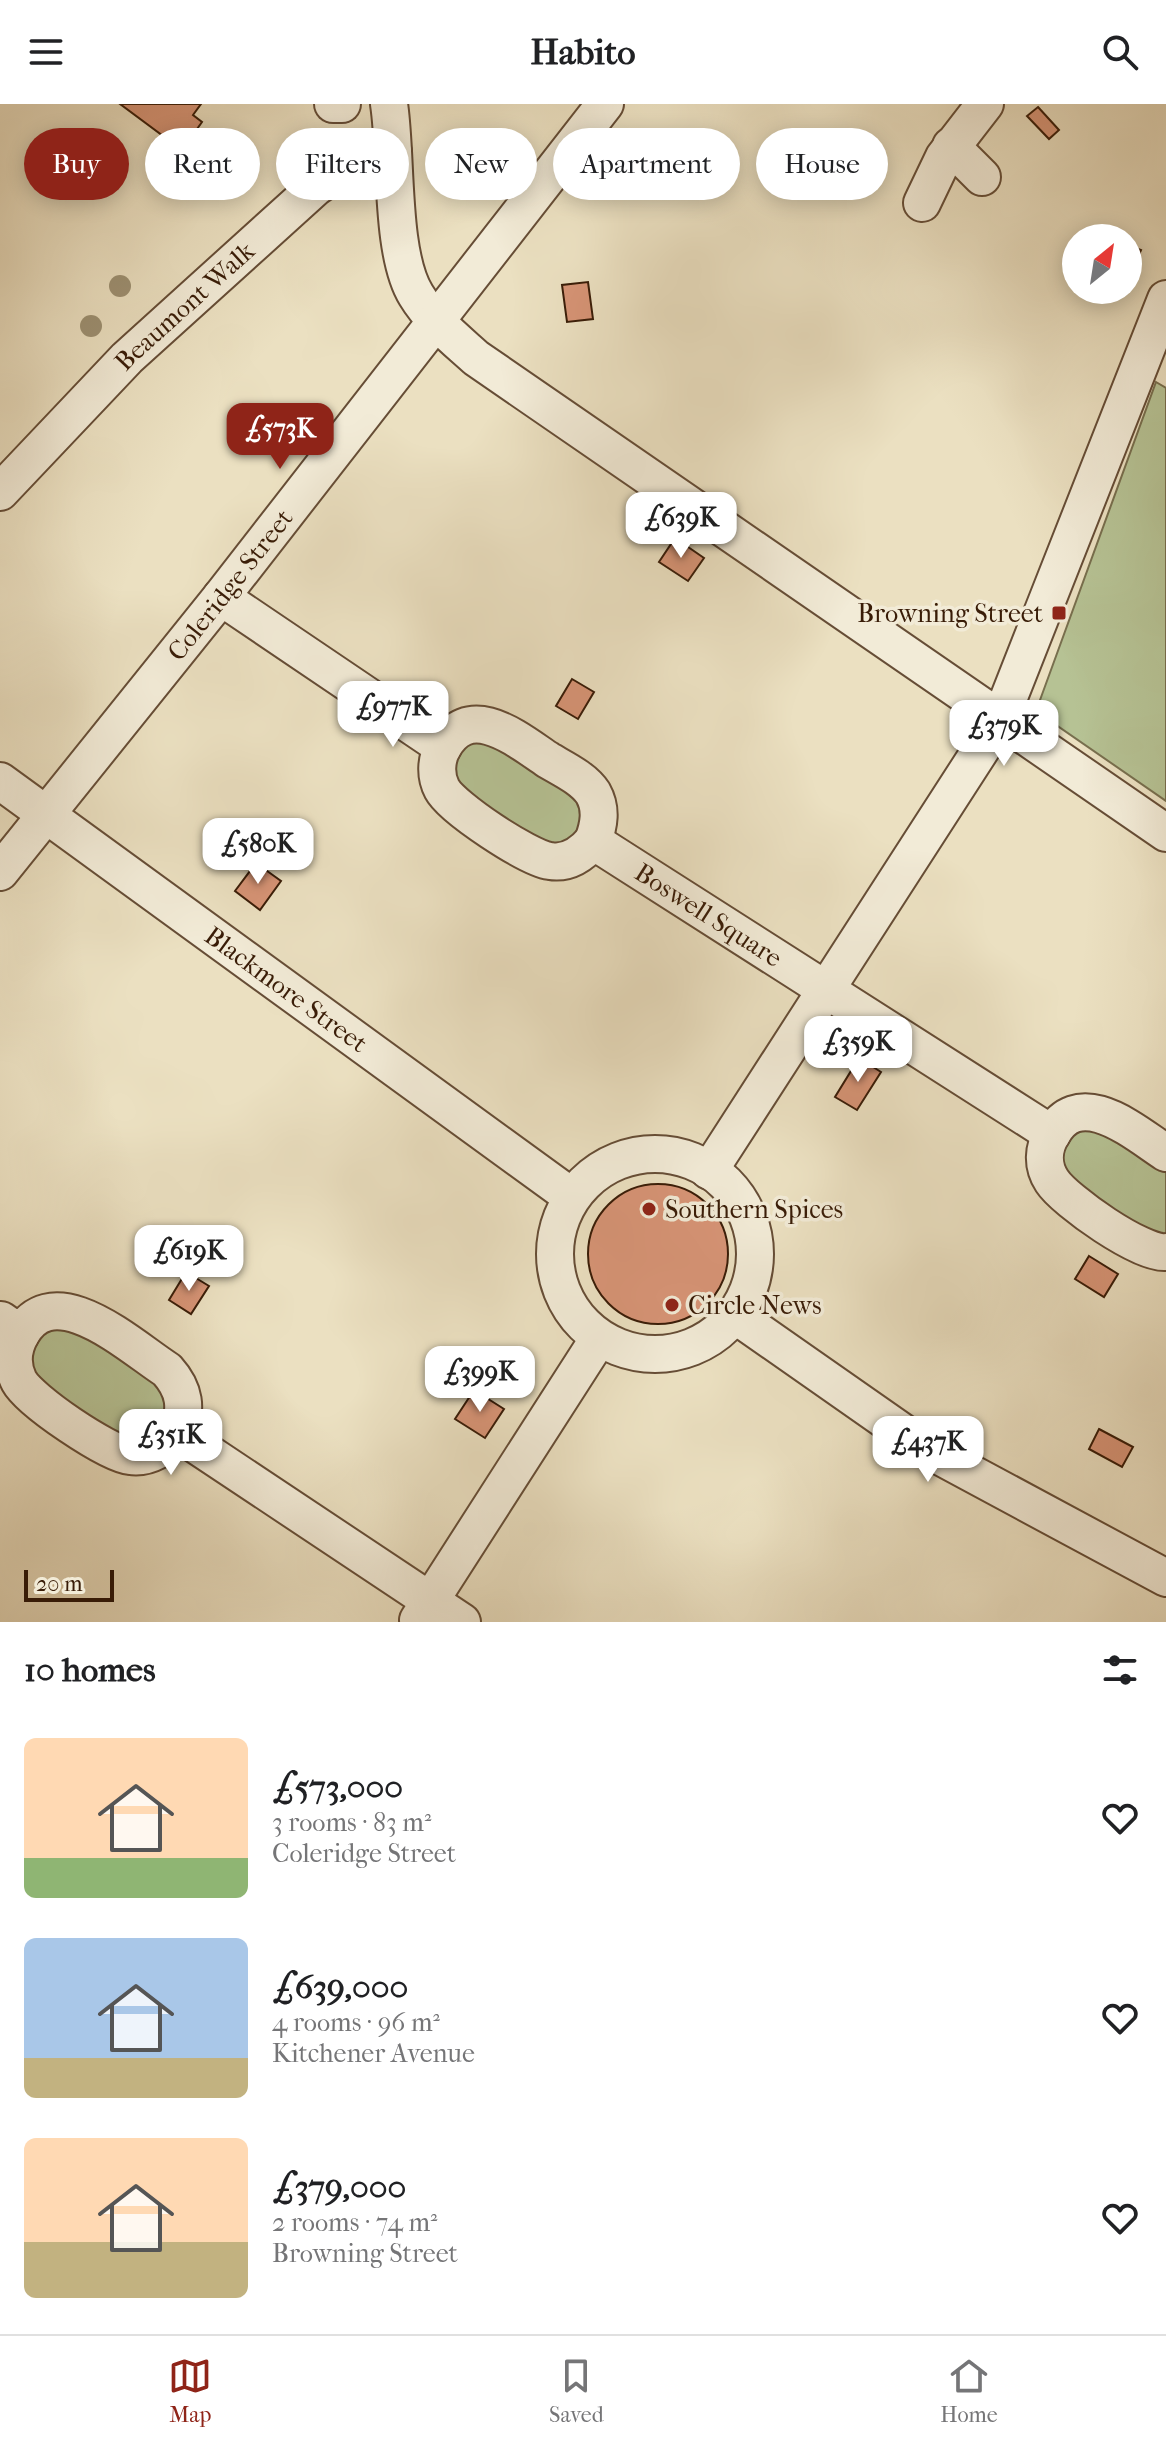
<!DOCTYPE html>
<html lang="en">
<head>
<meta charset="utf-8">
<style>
	body { margin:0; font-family:"IM FELL French Canon",serif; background:#f2f2f2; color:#202124; height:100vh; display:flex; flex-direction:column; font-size:30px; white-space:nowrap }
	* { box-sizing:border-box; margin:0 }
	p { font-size:26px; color:#757577 }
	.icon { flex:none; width:44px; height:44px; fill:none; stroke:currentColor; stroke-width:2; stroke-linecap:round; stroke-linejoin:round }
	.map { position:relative; height:1518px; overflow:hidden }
	.details { display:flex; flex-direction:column; background:#fff; flex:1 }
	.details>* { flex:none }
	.banner { position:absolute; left:24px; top:24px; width:1118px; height:72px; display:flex; gap:16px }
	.needle { width:52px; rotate:30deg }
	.controls { position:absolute; left:1062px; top:120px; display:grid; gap:16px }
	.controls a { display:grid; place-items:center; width:80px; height:80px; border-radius:50%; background:#fff; box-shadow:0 4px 20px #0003; font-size:40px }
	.scale { position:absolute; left:24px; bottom:20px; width:90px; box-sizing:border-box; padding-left:8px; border:4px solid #391c07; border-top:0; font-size:22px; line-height:28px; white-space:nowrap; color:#391c07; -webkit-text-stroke:6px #f2ebd7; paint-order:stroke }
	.price { position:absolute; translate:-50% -68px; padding:0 18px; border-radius:16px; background:#fff; color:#222; font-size:26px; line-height:52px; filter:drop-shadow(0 2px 4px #0008) }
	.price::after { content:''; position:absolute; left:50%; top:48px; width:24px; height:18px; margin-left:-12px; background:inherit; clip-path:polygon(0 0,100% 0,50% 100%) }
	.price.on { background:#8f2418; color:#fff }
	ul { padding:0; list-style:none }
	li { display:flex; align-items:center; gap:24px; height:200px; padding:0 24px }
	li span { display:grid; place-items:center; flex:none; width:224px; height:160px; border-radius:12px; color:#555 }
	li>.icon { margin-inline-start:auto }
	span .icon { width:96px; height:96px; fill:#fffc; stroke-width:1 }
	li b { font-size:34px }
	h2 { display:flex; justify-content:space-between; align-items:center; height:96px; padding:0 24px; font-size:34px }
	.pill { padding:0 28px; border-radius:36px; background:#fff; box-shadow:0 4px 20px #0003; font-size:28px; line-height:72px }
	.pill.on { background:#8f2418; color:#fff }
	header { display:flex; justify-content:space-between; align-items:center; height:104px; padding:0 24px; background:#fff; font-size:36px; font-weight:800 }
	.menu { display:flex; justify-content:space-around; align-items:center; height:112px; border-top:2px solid #e0e0e0; background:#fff; font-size:22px; color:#757577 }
	.menu a { display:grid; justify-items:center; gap:4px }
	.menu .on { color:#8f2418 }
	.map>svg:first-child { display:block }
	.green { fill:#b6c294; stroke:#786f4e; stroke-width:2 }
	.building { fill:#d79476; stroke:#391c07; stroke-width:2 }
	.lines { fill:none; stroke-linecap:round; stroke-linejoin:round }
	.minor-casing { stroke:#664d36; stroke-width:40 }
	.minor { stroke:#f2ebd7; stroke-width:36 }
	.tree { fill:#9d9072 }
	.poi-dot { fill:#8f2418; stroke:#f2ebd7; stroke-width:3 }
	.labels { text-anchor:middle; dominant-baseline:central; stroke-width:7; stroke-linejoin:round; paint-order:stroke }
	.street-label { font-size:26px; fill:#391c07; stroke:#f2ebd7 }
	.poi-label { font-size:26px; fill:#391c07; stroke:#f2ebd7; text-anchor:start }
</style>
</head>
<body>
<header><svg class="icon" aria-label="menu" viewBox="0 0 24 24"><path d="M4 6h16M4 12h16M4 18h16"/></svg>Habito<svg class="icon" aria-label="search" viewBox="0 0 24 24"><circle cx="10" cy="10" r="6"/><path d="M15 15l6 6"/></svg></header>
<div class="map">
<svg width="1166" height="1518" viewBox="0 0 1166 1518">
	<rect width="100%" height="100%" fill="#ebe0c1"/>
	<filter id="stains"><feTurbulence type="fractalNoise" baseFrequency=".0025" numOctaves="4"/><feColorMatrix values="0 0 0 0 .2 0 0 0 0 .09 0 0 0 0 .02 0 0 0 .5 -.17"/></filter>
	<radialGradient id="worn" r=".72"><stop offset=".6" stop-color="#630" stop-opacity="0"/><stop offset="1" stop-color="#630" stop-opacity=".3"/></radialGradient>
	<g class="green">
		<polygon points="1156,278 1166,284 1166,697 1036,607"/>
		<polygon points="474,631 578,686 590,721 553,748 463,693 450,653"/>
		<polygon points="1081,1017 1166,1059 1166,1140 1069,1085 1055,1042"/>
		<path d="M 65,1219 L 158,1276 L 170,1311 L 158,1330 L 132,1338 L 42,1284 C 32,1272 20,1246 35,1231 C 42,1226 57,1223 65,1219 Z"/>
	</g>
	<g class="building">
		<polygon points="120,0 201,0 193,11 202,18 182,46"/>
		<polygon points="1038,3 1059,26 1049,35 1027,12"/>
		<polygon points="1128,141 1141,146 1128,176"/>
		<polygon points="588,178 593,215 567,218 562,181"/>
		<polygon points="675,434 704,454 688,477 659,458"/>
		<polygon points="572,575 594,588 578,615 556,602"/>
		<polygon points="256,759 281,777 260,806 235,787"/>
		<polygon points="859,954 881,968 857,1006 835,993"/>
		<circle cx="658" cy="1150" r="70"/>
		<polygon points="1089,1152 1118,1170 1104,1193 1075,1175"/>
		<polygon points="186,1168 209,1182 191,1210 169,1196"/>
		<polygon points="474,1286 504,1305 485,1334 455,1315"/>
		<polygon points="1099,1325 1133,1343 1122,1363 1089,1345"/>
	</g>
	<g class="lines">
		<g class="minor-casing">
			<g id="minor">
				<polyline points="333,0 342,0"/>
				<path d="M 389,0 C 397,51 390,149 416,191 C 431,216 455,235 476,254 L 1166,729"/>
				<polyline points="951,42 982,73"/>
				<polyline points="922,99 944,53 985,0"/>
				<path id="s1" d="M 0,388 L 127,254 L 316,83 L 355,56 L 393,48"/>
				<path d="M 221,493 L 443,643 C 470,595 518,636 548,656 C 563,665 583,674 593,689 C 602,705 599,721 593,737"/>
				<path id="s2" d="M 443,643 C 436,655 435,672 442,685 C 452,704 528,754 550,757 C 568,760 582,750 593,737 L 1052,1030 C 1080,980 1135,1029 1166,1049"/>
				<path id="s3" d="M 0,677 L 572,1093"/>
				<path id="s4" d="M 0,768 L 221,493 L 605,0"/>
				<path d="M 1052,1030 C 1043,1044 1042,1062 1052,1077 C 1065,1097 1142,1151 1166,1148"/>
				<circle cx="655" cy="1150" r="100"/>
				<polyline points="709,1067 1000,616 1166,195"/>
				<polyline points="735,1211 928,1346 1166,1474"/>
				<path d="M 1,1216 L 21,1230 C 54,1171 131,1243 167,1266 C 185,1286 187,1304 178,1329"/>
				<path d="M 21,1230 C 13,1244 11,1261 19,1277 C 30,1297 107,1349 130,1352 C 149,1355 166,1343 178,1329 L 462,1518"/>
				<polyline points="418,1516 599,1234"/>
			</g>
		</g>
		<use href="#minor" class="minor"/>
	</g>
	<g class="tree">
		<circle cx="120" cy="182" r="11"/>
		<circle cx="91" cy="222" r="11"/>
	</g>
	<g class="poi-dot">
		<rect x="1051" y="501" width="16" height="16" rx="4"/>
		<circle cx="649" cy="1105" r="8"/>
		<circle cx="672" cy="1201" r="8"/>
	</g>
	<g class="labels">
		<g class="street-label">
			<text stroke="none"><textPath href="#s1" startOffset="262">Beaumont Walk</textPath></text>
			<text stroke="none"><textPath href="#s4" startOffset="368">Coleridge Street</textPath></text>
			<text stroke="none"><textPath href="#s2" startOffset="362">Boswell Square</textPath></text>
			<text stroke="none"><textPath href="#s3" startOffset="354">Blackmore Street</textPath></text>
		</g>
		<g class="poi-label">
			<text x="1043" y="509" text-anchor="end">Browning Street</text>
			<text x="665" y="1105">Southern Spices</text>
			<text x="688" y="1201">Circle News</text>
		</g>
	</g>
	<rect width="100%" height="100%" filter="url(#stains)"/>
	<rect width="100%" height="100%" fill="url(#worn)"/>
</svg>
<div class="controls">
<a><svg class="needle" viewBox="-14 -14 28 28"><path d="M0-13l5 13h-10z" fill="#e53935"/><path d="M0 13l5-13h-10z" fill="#757577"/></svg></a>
</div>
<div class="scale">20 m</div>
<b class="price on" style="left:280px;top:367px">£573K</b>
<b class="price" style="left:681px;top:456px">£639K</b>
<b class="price" style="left:393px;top:645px">£977K</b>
<b class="price" style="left:1004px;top:664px">£379K</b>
<b class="price" style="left:258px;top:782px">£580K</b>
<b class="price" style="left:858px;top:980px">£359K</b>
<b class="price" style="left:189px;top:1189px">£619K</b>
<b class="price" style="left:480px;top:1310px">£399K</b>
<b class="price" style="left:171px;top:1373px">£351K</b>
<b class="price" style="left:928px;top:1380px">£437K</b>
<div class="banner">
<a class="pill on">Buy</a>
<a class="pill">Rent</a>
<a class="pill">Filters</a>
<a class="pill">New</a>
<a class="pill">Apartment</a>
<a class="pill">House</a>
</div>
</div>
<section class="details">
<h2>10 homes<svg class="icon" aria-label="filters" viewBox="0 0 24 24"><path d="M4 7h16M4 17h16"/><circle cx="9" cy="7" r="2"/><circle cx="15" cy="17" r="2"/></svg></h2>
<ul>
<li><span style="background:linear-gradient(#ffd9b3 75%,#8fb573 0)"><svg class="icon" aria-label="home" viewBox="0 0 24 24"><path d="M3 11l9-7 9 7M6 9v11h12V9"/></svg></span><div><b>£573,000</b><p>3 rooms · 83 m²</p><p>Coleridge Street</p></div><svg class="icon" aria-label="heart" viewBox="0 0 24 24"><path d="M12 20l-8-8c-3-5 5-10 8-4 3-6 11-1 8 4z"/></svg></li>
<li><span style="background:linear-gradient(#a9c7e8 75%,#c2b280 0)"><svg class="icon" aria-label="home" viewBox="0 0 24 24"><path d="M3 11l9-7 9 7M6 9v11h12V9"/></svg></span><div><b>£639,000</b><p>4 rooms · 96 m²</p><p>Kitchener Avenue</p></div><svg class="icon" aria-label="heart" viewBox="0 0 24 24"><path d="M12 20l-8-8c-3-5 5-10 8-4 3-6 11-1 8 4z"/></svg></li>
<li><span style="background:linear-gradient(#ffd9b3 65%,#c2b280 0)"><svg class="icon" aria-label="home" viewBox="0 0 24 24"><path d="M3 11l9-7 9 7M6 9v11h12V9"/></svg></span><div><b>£379,000</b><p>2 rooms · 74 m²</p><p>Browning Street</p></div><svg class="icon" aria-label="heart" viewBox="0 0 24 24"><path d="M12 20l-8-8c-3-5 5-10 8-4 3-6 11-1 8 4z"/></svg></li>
</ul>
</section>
<nav class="menu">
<a class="on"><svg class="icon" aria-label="map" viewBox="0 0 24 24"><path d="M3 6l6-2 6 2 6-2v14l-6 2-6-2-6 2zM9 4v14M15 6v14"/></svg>Map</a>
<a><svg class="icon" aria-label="saved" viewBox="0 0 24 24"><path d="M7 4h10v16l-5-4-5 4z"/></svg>Saved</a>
<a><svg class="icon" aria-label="home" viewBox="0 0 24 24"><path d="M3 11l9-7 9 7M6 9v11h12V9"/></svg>Home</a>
</nav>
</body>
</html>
